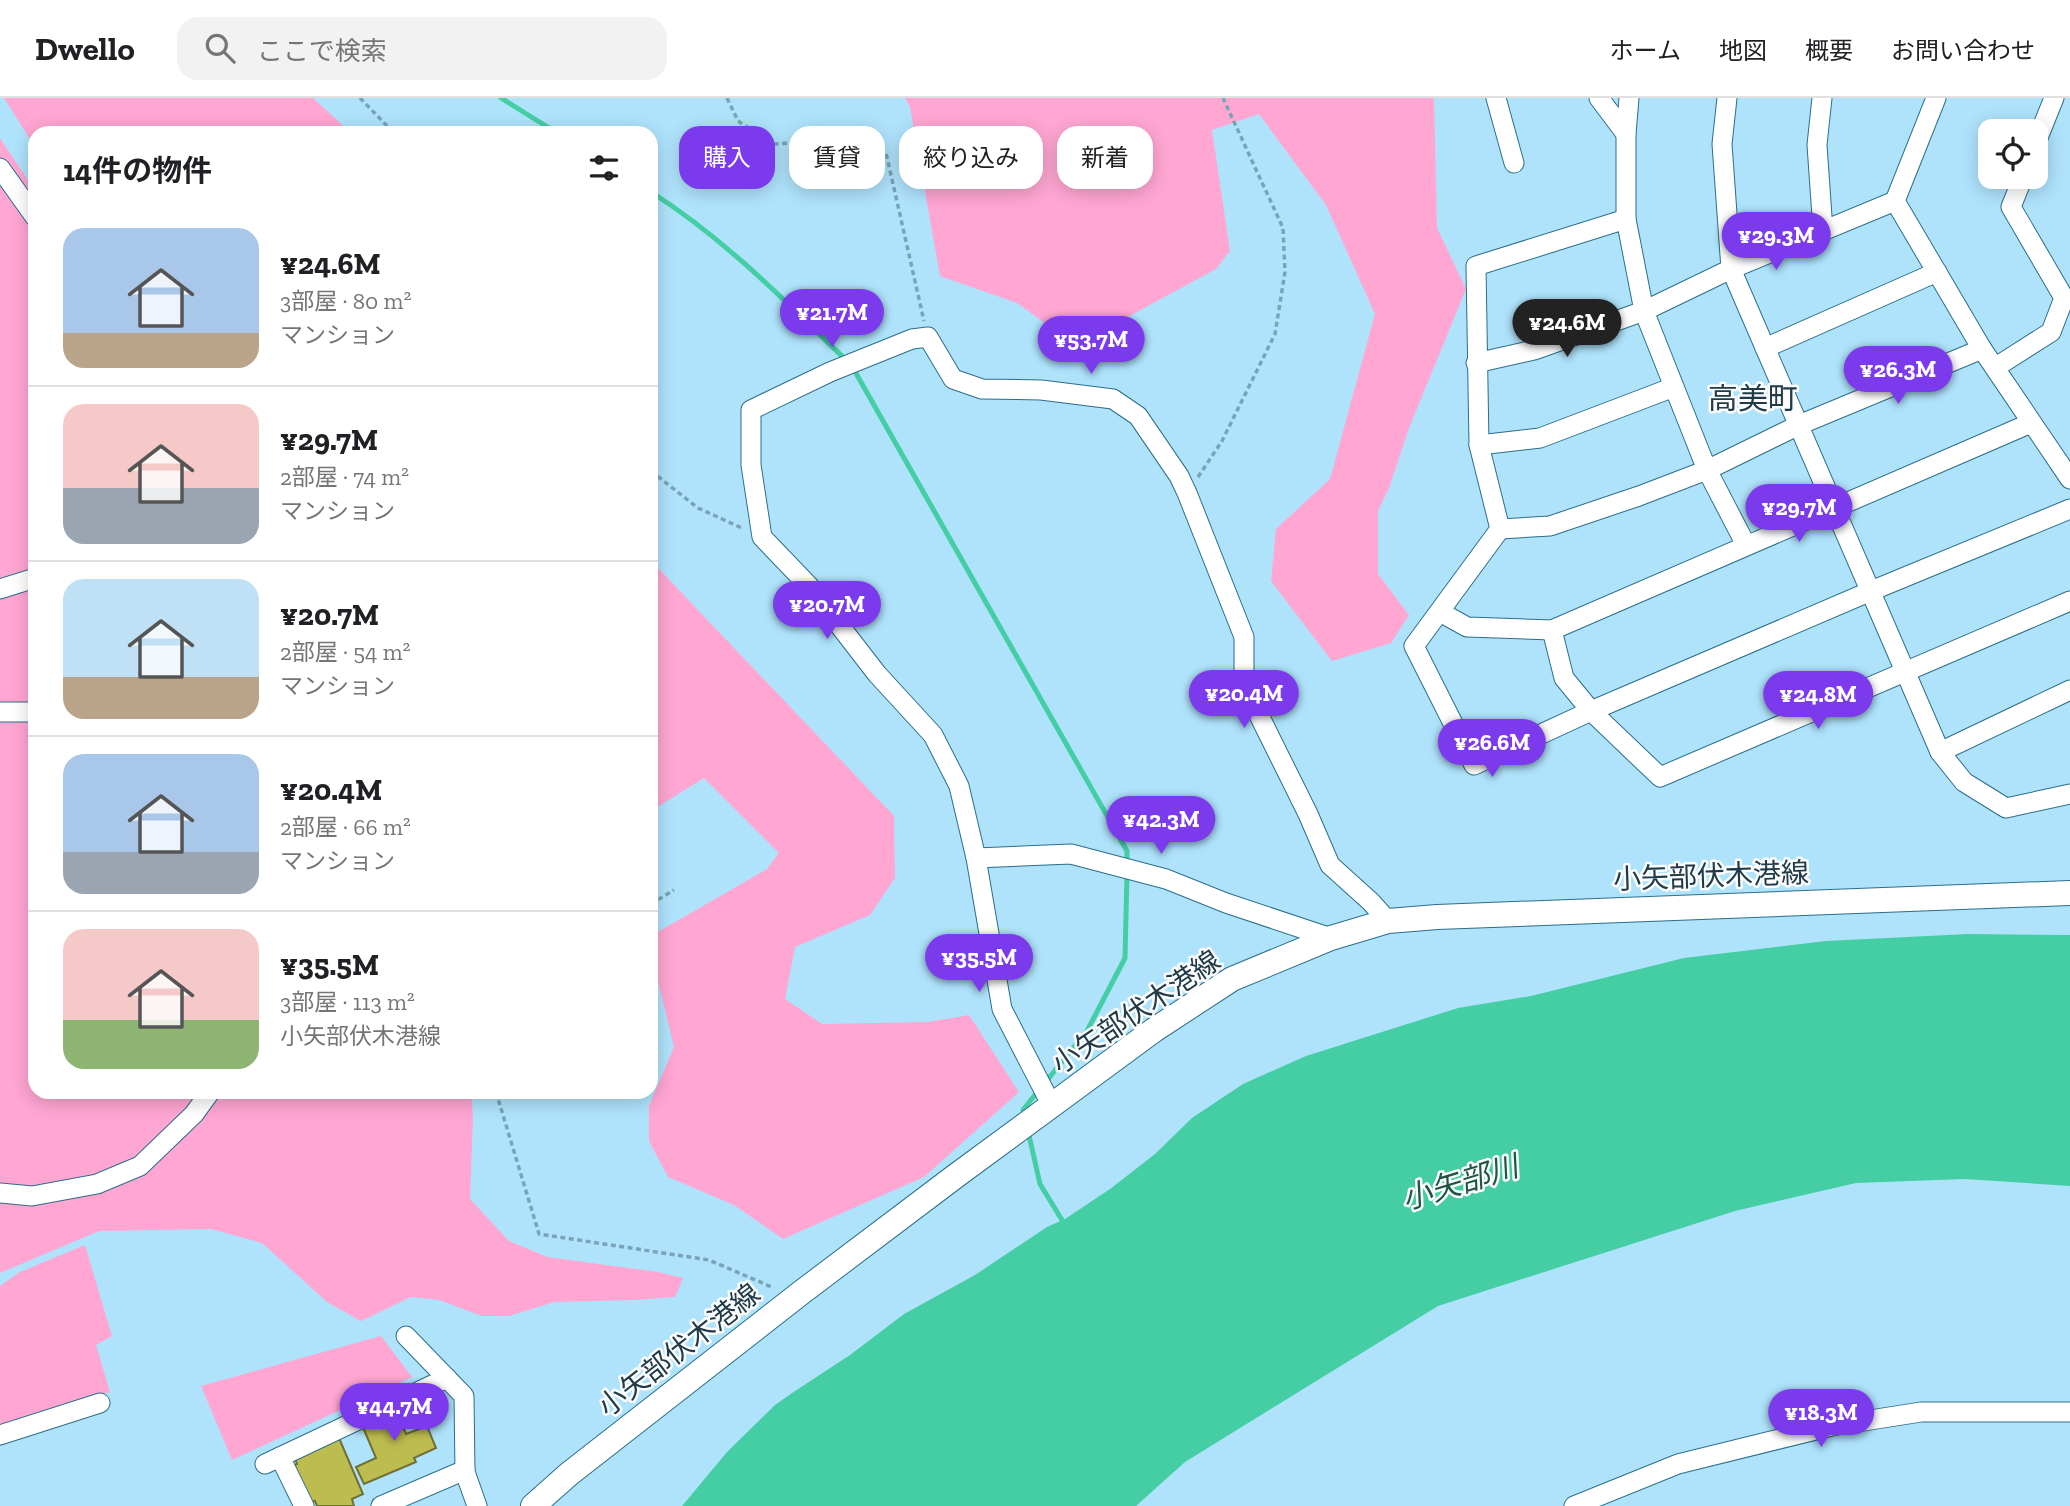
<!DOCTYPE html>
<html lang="ja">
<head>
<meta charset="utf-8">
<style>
	body { margin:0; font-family:"Zilla Slab","Noto Sans JP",serif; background:#f2f2f2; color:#202124; height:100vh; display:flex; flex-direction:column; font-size:26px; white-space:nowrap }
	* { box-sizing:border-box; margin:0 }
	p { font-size:23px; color:#757577 }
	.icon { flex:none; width:38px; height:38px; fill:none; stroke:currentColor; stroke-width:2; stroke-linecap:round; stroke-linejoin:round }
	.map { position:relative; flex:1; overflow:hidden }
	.drawer { position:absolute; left:28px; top:28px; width:630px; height:973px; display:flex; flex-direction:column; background:#fff; border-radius:21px; box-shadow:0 4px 18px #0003 }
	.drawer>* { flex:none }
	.banner { position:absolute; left:679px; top:28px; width:665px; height:63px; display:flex; gap:14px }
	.fabs { position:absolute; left:1978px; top:21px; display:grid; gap:14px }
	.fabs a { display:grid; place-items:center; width:70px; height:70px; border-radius:14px; background:#fff; box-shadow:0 4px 18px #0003; font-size:35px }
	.price { position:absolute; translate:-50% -60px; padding:0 16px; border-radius:24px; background:#7c3aed; color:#fff; font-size:23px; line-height:46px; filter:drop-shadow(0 2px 4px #0008) }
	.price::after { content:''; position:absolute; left:50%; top:42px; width:21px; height:16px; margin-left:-10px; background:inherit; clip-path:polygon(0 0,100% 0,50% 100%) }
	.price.on { background:#222; color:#fff }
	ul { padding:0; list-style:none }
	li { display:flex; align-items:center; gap:21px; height:175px; padding:0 35px }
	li+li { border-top:2px solid #e0e0e0 }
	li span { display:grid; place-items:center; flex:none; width:196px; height:140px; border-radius:21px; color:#555 }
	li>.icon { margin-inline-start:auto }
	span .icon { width:84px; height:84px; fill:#fffc; stroke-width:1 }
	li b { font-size:30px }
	h2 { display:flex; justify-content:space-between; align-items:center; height:84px; padding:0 35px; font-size:30px }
	.pill { padding:0 24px; border-radius:21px; background:#fff; box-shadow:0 4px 18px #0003; font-size:24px; line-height:63px }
	.pill.on { background:#7c3aed; color:#fff }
	header { display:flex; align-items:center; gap:42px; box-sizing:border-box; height:98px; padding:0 35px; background:#fff; border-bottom:2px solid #e0e0e0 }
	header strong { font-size:33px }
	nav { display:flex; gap:38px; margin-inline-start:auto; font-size:24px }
	.search { width:490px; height:63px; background:#f2f2f2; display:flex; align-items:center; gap:18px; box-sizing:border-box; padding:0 24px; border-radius:21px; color:#757577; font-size:26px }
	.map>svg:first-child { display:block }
	.green { fill:#ffa6d2 }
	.water { fill:#45cea4 }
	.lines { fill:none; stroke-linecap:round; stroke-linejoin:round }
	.stream { stroke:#45cea4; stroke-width:5 }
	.building { fill:#bdbc4e; stroke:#707036; stroke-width:2 }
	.minor-casing { stroke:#2b6e89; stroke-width:21 }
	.major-casing { stroke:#2b6e89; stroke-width:26 }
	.path { stroke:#79a4b8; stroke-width:3.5; stroke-dasharray:5 3.5; stroke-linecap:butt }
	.minor { stroke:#fff; stroke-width:19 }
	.major { stroke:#fff; stroke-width:24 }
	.labels { text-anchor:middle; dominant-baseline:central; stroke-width:5; stroke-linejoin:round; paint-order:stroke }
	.street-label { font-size:28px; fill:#203b47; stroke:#fbfbfb }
	.neighbourhood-label { font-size:30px; fill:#203b47; stroke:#fbfbfb }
	.water-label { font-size:30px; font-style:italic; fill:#1f5544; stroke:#fbfbfb }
</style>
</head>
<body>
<header>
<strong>Dwello</strong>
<div class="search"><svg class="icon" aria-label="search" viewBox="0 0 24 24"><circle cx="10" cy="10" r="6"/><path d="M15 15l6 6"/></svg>ここで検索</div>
<nav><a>ホーム</a><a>地図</a><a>概要</a><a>お問い合わせ</a></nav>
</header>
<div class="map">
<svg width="2070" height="1408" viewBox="0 0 2070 1408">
	<rect width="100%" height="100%" fill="#afe3fc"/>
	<g class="green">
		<polygon points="4,0 313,0 351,35 35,35 35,49"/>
		<polygon points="905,0 1434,0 1437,130 1466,191 1409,330 1389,390 1378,413 1378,476 1409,517 1391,545 1332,563 1271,483 1276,431 1330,381 1375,216 1326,107 1259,16 1212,32 1230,153 1216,171 1124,221 1049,228 1017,205 940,178 910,9"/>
		<polygon points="0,40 35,93 35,994 471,994 473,1019 470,1101 509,1143 547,1159 658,1174 683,1180 675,1199 634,1202 554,1204 509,1218 482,1218 439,1202 411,1199 361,1223 327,1204 262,1145 211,1131 99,1133 0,1175"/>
		<polygon points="651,466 658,470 894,718 895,780 870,817 795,849 785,901 822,926 928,924 969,917 1019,994 924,1079 783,1141 734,1107 668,1079 649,1043 649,1008 674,949 652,858 656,835 767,771 779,755 704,680 651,713"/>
		<polygon points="85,1147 112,1238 96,1247 110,1294 0,1329 0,1188 20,1174"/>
		<polygon points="381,1238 412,1279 232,1362 201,1288"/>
	</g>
	<polygon class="water" points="1968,836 2070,837 2070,1088 1964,1081 1856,1085 1735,1113 1438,1208 1185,1364 1136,1408 682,1408 727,1354 775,1307 792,1295 850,1257 904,1216 975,1177 1047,1129 1065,1121 1110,1091 1155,1056 1192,1020 1243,986 1306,958 1458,910 1531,898 1684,860 1826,843"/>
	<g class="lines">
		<g class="stream">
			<polyline points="501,0 557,35"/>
			<path d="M 651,94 C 725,141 785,203 847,263"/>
			<polyline points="853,270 1127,753 1127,766"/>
			<polyline points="1044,986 1087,933 1125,860 1127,775"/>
			<polyline points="1025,1020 1023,1012 1038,993"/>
			<polyline points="1028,1033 1040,1086 1065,1127"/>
		</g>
	</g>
	<g class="building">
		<polygon points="417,1303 423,1317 402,1326 406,1336 427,1328 436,1350 414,1360 416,1364 364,1386 356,1369 376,1360 362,1327"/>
		<polygon points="339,1340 363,1396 352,1401 354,1408 317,1408 315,1403 311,1405 294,1367 297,1366 295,1360"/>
	</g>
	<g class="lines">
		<g class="minor-casing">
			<g id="minor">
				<polyline points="1496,0 1514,65"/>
				<polyline points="1599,0 1626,36"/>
				<polyline points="1727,0 1722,46 1731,171 1940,654 1964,684 2006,710 2070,696"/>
				<polyline points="1822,0 1817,47 1823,133"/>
				<polyline points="1936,0 1895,103 1982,251 2070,381"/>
				<polyline points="2035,47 2054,0"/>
				<polyline points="0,70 35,119"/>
				<polyline points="1626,121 1644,213 1707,372 1746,447"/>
				<polyline points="1765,250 1937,174"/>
				<polyline points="1476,265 1534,252 1644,213 1731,171 1895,103"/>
				<polyline points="1996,269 2051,234 2064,200 2011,109 2023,79"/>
				<polyline points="1479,347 1540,340 1674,289"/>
				<polyline points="2070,411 1871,493 1591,613 1660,679 2070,503"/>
				<polyline points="1500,431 1550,428 1639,398 1707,372 1799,327 1982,251"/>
				<polyline points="0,491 35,480"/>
				<polyline points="1440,514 1467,529 1552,532 2031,325"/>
				<polyline points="1552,532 1564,580 1591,613 1474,667 1414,548 1500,431 1479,347 1476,168 1626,121 1626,36 1629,0"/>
				<polyline points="0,614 35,614"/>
				<polyline points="1940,654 2070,592"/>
				<polyline points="976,760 1071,756 1166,781 1226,805 1331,840"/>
				<polyline points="1052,1008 1002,911 976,760 959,688 933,637 877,576 809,488 762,439 751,367 751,312 830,274 912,241 928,239 953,281 982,291 1041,292 1113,301 1138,318 1179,378 1187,395 1244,539 1244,575 1252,603 1308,716 1330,767 1371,804 1388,823"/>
				<polyline points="0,1095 32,1098 97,1086 140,1068 194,1016 210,994"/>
				<polyline points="406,1238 464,1298 465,1374 477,1408"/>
				<polyline points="0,1337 100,1305"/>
				<polyline points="280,1359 304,1408"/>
				<polyline points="265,1366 447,1280"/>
				<polyline points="381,1408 465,1372"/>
				<polyline points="1574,1408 1678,1366 1832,1328 1921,1314 2070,1314"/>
			</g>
		</g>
		<g class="major-casing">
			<polyline id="major" points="533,1408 569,1376 802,1194 957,1077 1154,932 1232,881 1331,840 1388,823 1437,819 2070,795"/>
		</g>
		<g class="path">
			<polyline points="360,0 394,35"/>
			<polyline points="727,0 738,23 773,46 810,44 850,36 886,55 924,223"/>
			<polyline points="651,373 698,410 744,431"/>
			<polyline points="1198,379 1222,343 1275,236 1285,174 1283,130 1223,0"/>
			<polyline points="651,806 674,792"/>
			<polyline points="496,994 539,1136 709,1162 774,1190"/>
		</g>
		<use href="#minor" class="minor"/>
		<use href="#major" class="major"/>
	</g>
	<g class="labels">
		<g class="street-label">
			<text transform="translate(1711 778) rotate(-2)">小矢部伏木港線</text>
			<text transform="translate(1136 914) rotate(-34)">小矢部伏木港線</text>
			<text transform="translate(679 1252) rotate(-38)">小矢部伏木港線</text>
		</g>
		<g class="neighbourhood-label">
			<text x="1753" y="301">高美町</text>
		</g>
		<g class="water-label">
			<text transform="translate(1460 1085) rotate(-17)">小矢部川</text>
		</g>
	</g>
</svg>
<div class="fabs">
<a><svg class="icon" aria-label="locate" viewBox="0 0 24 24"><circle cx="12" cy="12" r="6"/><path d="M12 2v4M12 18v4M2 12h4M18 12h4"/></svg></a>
</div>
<b class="price" style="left:1776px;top:174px">¥29.3M</b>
<b class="price" style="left:832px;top:251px">¥21.7M</b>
<b class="price on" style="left:1567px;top:261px">¥24.6M</b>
<b class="price" style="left:1091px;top:278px">¥53.7M</b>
<b class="price" style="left:1898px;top:308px">¥26.3M</b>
<b class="price" style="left:1799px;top:446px">¥29.7M</b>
<b class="price" style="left:827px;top:543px">¥20.7M</b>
<b class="price" style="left:1244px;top:632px">¥20.4M</b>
<b class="price" style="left:1818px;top:633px">¥24.8M</b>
<b class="price" style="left:1492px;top:681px">¥26.6M</b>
<b class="price" style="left:1161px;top:758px">¥42.3M</b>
<b class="price" style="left:979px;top:896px">¥35.5M</b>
<b class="price" style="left:394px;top:1345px">¥44.7M</b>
<b class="price" style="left:1821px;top:1351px">¥18.3M</b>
<div class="banner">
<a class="pill on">購入</a>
<a class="pill">賃貸</a>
<a class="pill">絞り込み</a>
<a class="pill">新着</a>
</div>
<section class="drawer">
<h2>14件の物件<svg class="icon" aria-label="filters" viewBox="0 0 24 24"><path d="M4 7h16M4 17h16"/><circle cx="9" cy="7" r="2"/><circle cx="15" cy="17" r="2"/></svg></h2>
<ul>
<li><span style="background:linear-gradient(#a9c7e8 75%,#b9a48a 0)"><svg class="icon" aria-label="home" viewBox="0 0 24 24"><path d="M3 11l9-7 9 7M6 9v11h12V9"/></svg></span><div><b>¥24.6M</b><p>3部屋 · 80 m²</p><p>マンション</p></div></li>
<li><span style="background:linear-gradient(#f6c9c9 60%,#9aa5b1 0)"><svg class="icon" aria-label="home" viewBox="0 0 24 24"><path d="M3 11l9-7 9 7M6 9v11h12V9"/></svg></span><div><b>¥29.7M</b><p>2部屋 · 74 m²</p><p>マンション</p></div></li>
<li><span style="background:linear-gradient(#bfe0f5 70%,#b9a48a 0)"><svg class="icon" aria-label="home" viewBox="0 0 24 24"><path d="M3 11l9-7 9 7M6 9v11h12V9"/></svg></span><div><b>¥20.7M</b><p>2部屋 · 54 m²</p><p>マンション</p></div></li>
<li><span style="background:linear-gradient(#a9c7e8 70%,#9aa5b1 0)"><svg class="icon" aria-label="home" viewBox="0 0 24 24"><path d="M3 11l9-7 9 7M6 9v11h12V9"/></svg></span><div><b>¥20.4M</b><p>2部屋 · 66 m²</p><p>マンション</p></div></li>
<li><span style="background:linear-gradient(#f6c9c9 65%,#8fb573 0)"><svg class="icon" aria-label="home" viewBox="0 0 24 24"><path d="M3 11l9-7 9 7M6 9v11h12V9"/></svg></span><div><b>¥35.5M</b><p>3部屋 · 113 m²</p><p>小矢部伏木港線</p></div></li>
</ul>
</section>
</div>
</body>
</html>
